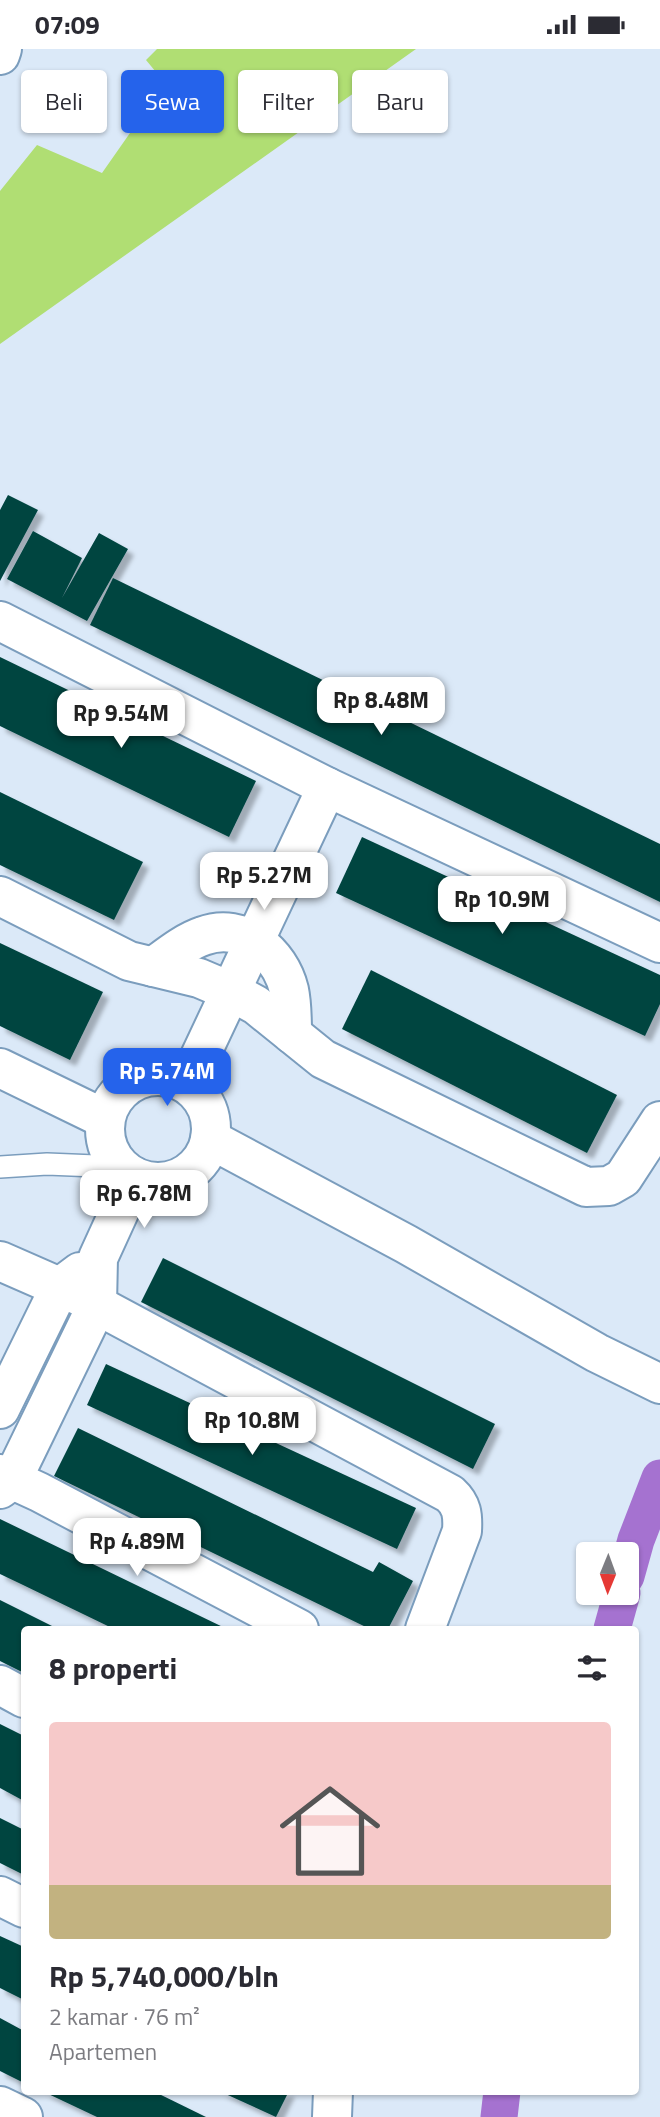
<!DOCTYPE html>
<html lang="id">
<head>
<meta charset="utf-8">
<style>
	body { margin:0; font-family:"Titillium Web",sans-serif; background:#f2f2f3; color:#2b2b33; height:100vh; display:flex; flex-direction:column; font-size:26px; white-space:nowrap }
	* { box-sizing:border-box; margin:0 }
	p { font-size:23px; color:#7c7c81 }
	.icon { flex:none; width:38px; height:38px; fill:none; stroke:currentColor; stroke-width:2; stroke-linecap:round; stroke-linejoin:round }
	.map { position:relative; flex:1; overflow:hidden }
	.panel { position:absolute; left:21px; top:1577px; width:618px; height:469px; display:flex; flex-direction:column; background:#fff; border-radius:7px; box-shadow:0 2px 5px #0004 }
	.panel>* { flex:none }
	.top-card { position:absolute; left:21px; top:21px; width:620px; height:63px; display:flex; gap:14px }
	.needle { width:46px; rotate:181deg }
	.buttons { position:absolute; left:576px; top:1493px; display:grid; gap:14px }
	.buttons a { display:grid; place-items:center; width:63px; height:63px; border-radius:7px; background:#fff; box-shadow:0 2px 5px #0004; font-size:35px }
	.price { position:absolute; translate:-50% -60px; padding:0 16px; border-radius:14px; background:#fff; color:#222; font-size:23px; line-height:46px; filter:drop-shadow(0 2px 4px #0008) }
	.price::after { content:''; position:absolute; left:50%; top:42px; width:21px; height:16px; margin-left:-10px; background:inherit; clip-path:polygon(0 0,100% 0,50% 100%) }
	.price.active { background:#2563eb; color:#fff }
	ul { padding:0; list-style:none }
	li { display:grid; align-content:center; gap:14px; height:371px; padding:0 28px }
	li span { display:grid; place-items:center; height:217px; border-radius:7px; color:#555 }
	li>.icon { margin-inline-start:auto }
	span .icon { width:126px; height:126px; fill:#fffc; stroke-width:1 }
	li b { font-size:30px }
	h2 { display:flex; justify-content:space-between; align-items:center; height:84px; padding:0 28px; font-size:30px }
	.pill { padding:0 24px; border-radius:7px; background:#fff; box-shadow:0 2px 5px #0004; font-size:24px; line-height:63px }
	.pill.active { background:#2563eb; color:#fff }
	.status { display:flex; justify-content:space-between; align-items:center; height:49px; padding:0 35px; background:#fff; direction:ltr }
	.status svg { height:19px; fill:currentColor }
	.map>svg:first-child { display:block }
	.grass { fill:#b0de73 }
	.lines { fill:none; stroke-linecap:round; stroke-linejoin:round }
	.canal { stroke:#a572d0; stroke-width:37 }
	.building { fill:#064440; filter:url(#shadow) }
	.lane-casing { stroke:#7b9dbd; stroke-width:24 }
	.street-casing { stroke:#7b9dbd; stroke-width:42 }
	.secondary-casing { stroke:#7b9dbd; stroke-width:42 }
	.lane { stroke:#fff; stroke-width:21 }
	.street { stroke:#fff; stroke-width:38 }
	.secondary { stroke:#fff; stroke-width:38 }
</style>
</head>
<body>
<div class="status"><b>07:09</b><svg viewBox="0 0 49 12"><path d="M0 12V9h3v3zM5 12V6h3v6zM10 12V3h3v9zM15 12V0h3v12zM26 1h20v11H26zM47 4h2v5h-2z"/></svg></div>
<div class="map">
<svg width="660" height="2068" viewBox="0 0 660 2068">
	<defs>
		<filter id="shadow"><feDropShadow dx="6" dy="6" stdDeviation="2" flood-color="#0004"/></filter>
	</defs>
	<rect width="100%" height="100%" fill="#dbe9f8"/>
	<polygon class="grass" points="157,0 416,0 0,295 0,142 37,96 102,124 165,34 146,11"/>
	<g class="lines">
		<g class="canal">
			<polyline points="626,1527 636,1491 660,1429"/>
			<polyline points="612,1580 622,1544"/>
			<polyline points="499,2068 502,2042"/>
		</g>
	</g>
	<g class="building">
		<polygon points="8,446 38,461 0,532 0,461"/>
		<polygon points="33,482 82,509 62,549 99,484 128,500 87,572 7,530"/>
		<polygon points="113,529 660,795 660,853 90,576"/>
		<polygon points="0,608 256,732 229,788 0,677"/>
		<polygon points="0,743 143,813 114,871 0,816"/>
		<polygon points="362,788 660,926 660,955 645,987 336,844"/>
		<polygon points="0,894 103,943 70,1011 0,977"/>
		<polygon points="371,921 617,1046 587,1104 342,980"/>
		<polygon points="163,1209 495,1375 473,1420 141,1253"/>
		<polygon points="106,1315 416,1459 397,1500 87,1356"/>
		<polygon points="78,1379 373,1523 379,1513 413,1532 388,1580 370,1580 54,1427"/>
		<polygon points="0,1470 198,1566 227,1580 114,1580 21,1535 0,1525"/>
		<polygon points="0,1551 58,1580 24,1580 24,1624 0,1612"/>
		<polygon points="0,1675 24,1687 24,1752 0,1739"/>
		<polygon points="0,1769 24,1781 24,1826 0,1814"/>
		<polygon points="0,1887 24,1898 24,1951 0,1939"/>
		<polygon points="0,1969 24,1982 24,2034 0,2022"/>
		<polygon points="42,2042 153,2042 206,2068 97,2068"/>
		<polygon points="219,2042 289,2042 276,2068"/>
	</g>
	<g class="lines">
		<g class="lane-casing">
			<polyline id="lane" points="0,1118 47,1115 120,1118"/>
		</g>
		<g class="street-casing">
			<g id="street">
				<polyline points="0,572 327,738 187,1035"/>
				<polyline points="327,738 660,894"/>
				<polyline points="0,847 129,912 199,929 232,943 256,956 323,1010 586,1138 609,1137 623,1129 660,1072"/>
				<path d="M 153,918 C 168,907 185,893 203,887 C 243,872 280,904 289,941 C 292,955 292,970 292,985"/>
				<polyline points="0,1019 105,1070"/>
				<circle cx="158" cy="1080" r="53"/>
				<polyline points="210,1090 406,1195 597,1304 660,1335"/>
				<path d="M 0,1212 L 80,1247 L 450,1445 C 462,1456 463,1466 462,1482 L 425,1580"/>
				<polyline points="0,1360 60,1238 80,1223"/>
				<polyline points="0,1425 39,1443 299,1580"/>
				<polyline points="0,1440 12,1431 97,1256 98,1209 135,1128"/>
				<polyline points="0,1636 24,1649"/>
				<polyline points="0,1847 24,1859"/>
				<polyline points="0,2057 23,2068"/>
				<polyline points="332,2068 333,2042"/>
			</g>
		</g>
		<g class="secondary-casing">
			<polyline id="secondary" points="0,6 2,0"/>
		</g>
		<use href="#lane" class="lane"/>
		<use href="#street" class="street"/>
		<use href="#secondary" class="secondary"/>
	</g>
</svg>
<div class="buttons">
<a><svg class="needle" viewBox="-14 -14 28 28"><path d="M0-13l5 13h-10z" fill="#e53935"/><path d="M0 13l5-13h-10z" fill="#7c7c81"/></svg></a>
</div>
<b class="price" style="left:381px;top:688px">Rp 8.48M</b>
<b class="price" style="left:121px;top:701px">Rp 9.54M</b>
<b class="price" style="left:264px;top:863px">Rp 5.27M</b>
<b class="price" style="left:502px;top:887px">Rp 10.9M</b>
<b class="price active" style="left:167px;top:1059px">Rp 5.74M</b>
<b class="price" style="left:144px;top:1181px">Rp 6.78M</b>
<b class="price" style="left:252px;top:1408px">Rp 10.8M</b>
<b class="price" style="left:137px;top:1529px">Rp 4.89M</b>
<div class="top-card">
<a class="pill">Beli</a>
<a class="pill active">Sewa</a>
<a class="pill">Filter</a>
<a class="pill">Baru</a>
</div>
<section class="panel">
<h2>8 properti<svg class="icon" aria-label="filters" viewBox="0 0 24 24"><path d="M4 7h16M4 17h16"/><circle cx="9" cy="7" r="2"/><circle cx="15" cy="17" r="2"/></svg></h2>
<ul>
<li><span style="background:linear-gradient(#f6c9c9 75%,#c2b280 0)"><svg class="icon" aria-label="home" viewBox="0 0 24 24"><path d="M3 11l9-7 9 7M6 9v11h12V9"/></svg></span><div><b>Rp 5,740,000/bln</b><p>2 kamar · 76 m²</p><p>Apartemen</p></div></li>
</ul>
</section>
</div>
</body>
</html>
